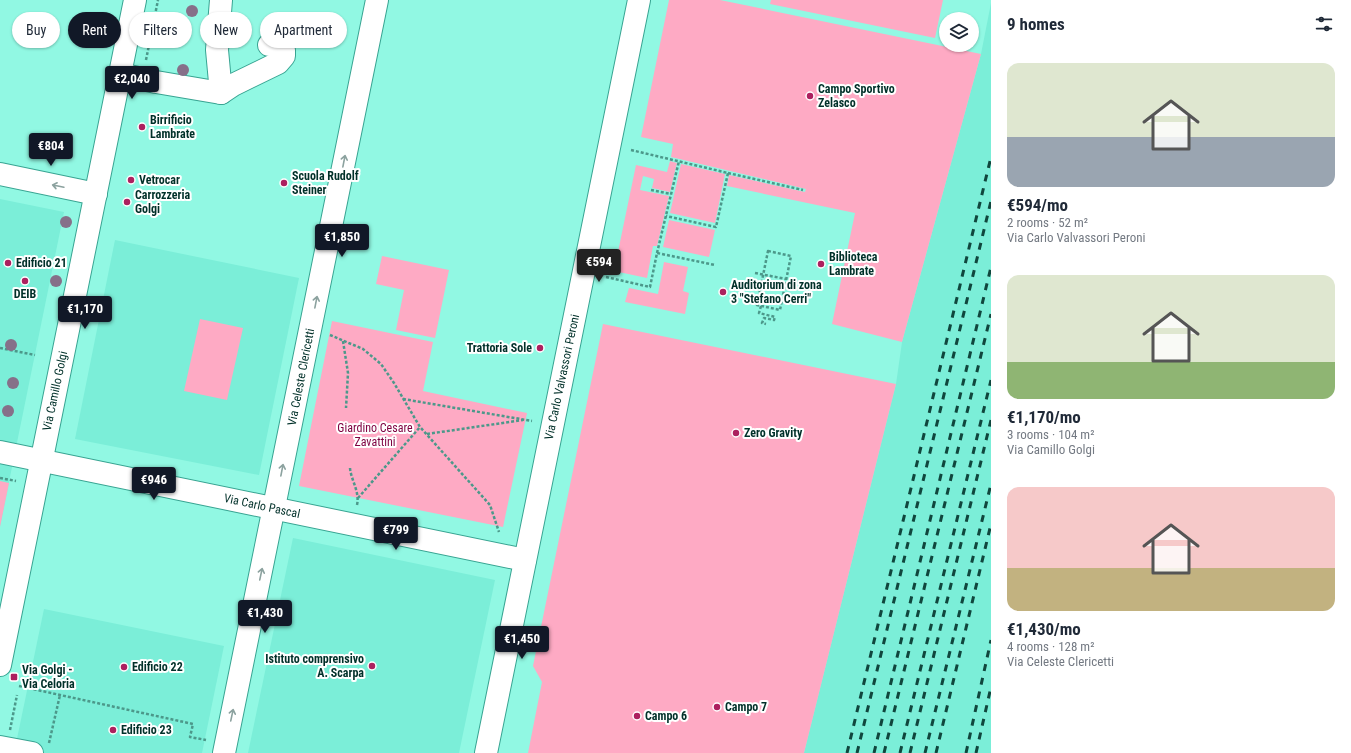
<!DOCTYPE html>
<html lang="en">
<head>
<meta charset="utf-8">
<style>
	body { margin:0; font-family:"Roboto Condensed",sans-serif; background:#f2f2f3; color:#1f2937; height:100vh; display:flex; flex-direction:column; font-size:15px; white-space:nowrap }
	* { box-sizing:border-box; margin:0 }
	p { font-size:13px; color:#747a83 }
	.icon { flex:none; width:22px; height:22px; fill:none; stroke:currentColor; stroke-width:2; stroke-linecap:round; stroke-linejoin:round }
	.map { position:relative; flex:1; overflow:hidden }
	.sheet { display:flex; flex-direction:column; background:#fff; width:360px }
	.sheet>* { flex:none }
	.top-card { position:absolute; left:12px; top:12px; width:380px; height:36px; display:flex; gap:8px }
	.fabs { position:absolute; left:939px; top:12px; display:grid; gap:8px }
	.fabs a { display:grid; place-items:center; width:40px; height:40px; border-radius:50%; background:#fff; box-shadow:0 1px 3px #0004; font-size:20px }
	.price { position:absolute; translate:-50% -34px; padding:0 9px; border-radius:4px; background:#111827; color:#fff; font-size:13px; line-height:26px; filter:drop-shadow(0 1px 2px #0008) }
	.price::after { content:''; position:absolute; left:50%; top:24px; width:12px; height:9px; margin-left:-6px; background:inherit; clip-path:polygon(0 0,100% 0,50% 100%) }
	.price.active { background:#222; color:#fff }
	ul { padding:0; list-style:none }
	li { display:grid; align-content:center; gap:8px; height:212px; padding:0 16px }
	li span { display:grid; place-items:center; height:124px; border-radius:12px; color:#555 }
	li>.icon { margin-inline-start:auto }
	span .icon { width:72px; height:72px; fill:#fffc; stroke-width:1 }
	li b { font-size:17px }
	h2 { display:flex; justify-content:space-between; align-items:center; height:48px; padding:0 16px; font-size:17px }
	.pill { padding:0 14px; border-radius:18px; background:#fff; box-shadow:0 1px 3px #0004; font-size:14px; line-height:36px }
	.pill.active { background:#111827; color:#fff }
	main { display:flex; flex:1; min-height:0 }
	.map>svg:first-child { display:block }
	.built { fill:#7beed8 }
	.green { fill:#feaac4 }
	.lines { fill:none; stroke-linecap:round; stroke-linejoin:round }
	.minor-casing { stroke:#38a492; stroke-width:24 }
	.path { stroke:#4c988a; stroke-width:2.5; stroke-dasharray:3 2; stroke-linecap:butt }
	.minor { stroke:#fff; stroke-width:22 }
	.rail { stroke:#10463d; stroke-width:3; stroke-dasharray:7 7; stroke-linecap:butt }
	.tree { fill:#867089 }
	.oneway { stroke:#8ca29f }
	.poi-dot { fill:#ac205f; stroke:#fff; stroke-width:1.5 }
	.labels { text-anchor:middle; dominant-baseline:central; stroke-width:4; stroke-linejoin:round; paint-order:stroke }
	.poi-label { font-size:12px; font-weight:bold; fill:#003029; stroke:#fff; text-anchor:start }
	.street-label { font-size:12px; fill:#003029; stroke:#fff }
	.park-label { font-size:12px; fill:#7d0140; stroke:#fff }
</style>
</head>
<body>
<main>
<div class="map">
<svg width="991" height="753" viewBox="0 0 991 753">
	<rect width="100%" height="100%" fill="#91f8e3"/>
	<g class="built">
		<polygon points="991,3 991,753 804,753 896,384 902,342 981,54"/>
		<polygon points="0,199 64,212 0,526"/>
		<polygon points="115,240 299,278 259,475 75,439"/>
		<polygon points="293,538 495,580 459,753 248,753"/>
		<polygon points="44,609 224,646 202,753 14,753"/>
	</g>
	<g class="green">
		<polygon points="669,0 720,0 981,54 902,342 832,324 855,213 727,186 729,175 805,192 806,189 671,157 673,144 641,137"/>
		<polygon points="771,0 943,0 935,38 770,4"/>
		<polygon points="670,161 677,163 670,192 652,188 654,179 643,176 640,190 669,196 657,246 653,246 647,278 614,271 636,165 667,172"/>
		<polygon points="681,164 725,174 715,223 670,213"/>
		<polygon points="669,220 715,230 709,257 663,247"/>
		<polygon points="382,256 449,270 435,338 396,330 404,290 376,284"/>
		<polygon points="664,262 688,267 683,291 689,293 685,314 625,302 629,288 658,294"/>
		<polygon points="200,319 243,328 227,400 184,391"/>
		<polygon points="332,321 433,342 423,391 527,413 503,527 299,486"/>
		<polygon points="603,324 896,384 804,753 528,753 542,682 533,666"/>
		<polygon points="0,481 9,483 0,527"/>
	</g>
	<g class="lines">
		<g class="minor-casing">
			<g id="minor">
				<polyline points="120,74 156,82 221,93 233,85 278,63 284,56 284,50 282,47 269,45"/>
				<polyline points="221,93 217,50 221,0"/>
				<polyline points="0,174 96,194"/>
				<polyline points="0,452 525,560"/>
				<polyline points="0,665 135,0"/>
				<polyline points="0,747 32,753"/>
				<polyline points="224,753 377,0"/>
				<polyline points="486,753 639,0"/>
			</g>
		</g>
		<g class="path">
			<polyline points="146,60 158,0"/>
			<polyline points="631,150 728,173 716,227 666,216"/>
			<polyline points="728,173 803,190"/>
			<polyline points="651,190 671,194"/>
			<polygon points="768,251 791,256 780,310 757,305"/>
			<polyline points="657,253 679,161"/>
			<polyline points="755,273 786,279"/>
			<polyline points="606,277 650,287 657,253 715,265"/>
			<polyline points="761,306 759,313 775,317 774,320 764,318 762,323 766,324"/>
			<polyline points="330,335 363,349 381,364 394,383 420,427 490,505 499,532"/>
			<polyline points="343,341 348,373 346,408"/>
			<polyline points="0,348 35,355"/>
			<polyline points="403,399 532,421"/>
			<polyline points="427,434 523,420"/>
			<path d="M 350,468 C 351,480 360,492 357,505"/>
			<polyline points="0,478 16,481"/>
			<polyline points="358,498 420,427"/>
			<polyline points="19,686 193,724 190,737 206,740"/>
			<polyline points="10,730 17,695"/>
			<polyline points="49,743 60,695"/>
		</g>
		<use href="#minor" class="minor"/>
		<g class="rail">
			<polyline points="847,753 991,157"/>
			<polyline points="857,753 991,201"/>
			<polyline points="874,753 991,267"/>
			<polyline points="884,753 991,314"/>
			<polyline points="900,753 991,380"/>
			<polyline points="910,753 991,420"/>
			<polyline points="925,753 991,484"/>
			<polyline points="936,753 991,524"/>
			<polyline points="966,753 991,640"/>
			<polyline points="976,753 991,687"/>
		</g>
	</g>
	<g class="tree">
		<circle cx="192" cy="11" r="6"/>
		<circle cx="183" cy="70" r="6"/>
		<circle cx="66" cy="222" r="6"/>
		<circle cx="56" cy="281" r="6"/>
		<circle cx="11" cy="345" r="6"/>
		<circle cx="13" cy="383" r="6"/>
		<circle cx="8" cy="411" r="6"/>
	</g>
	<defs><path id="oneway-shaft" d="M-6 0H5M1.5-3L5.5 0L1.5 3" fill="none" stroke-width="1.6" stroke-linecap="round" stroke-linejoin="round"/></defs>
	<g class="oneway">
		<use href="#oneway-shaft" transform="translate(344 161) rotate(-79)"/>
		<use href="#oneway-shaft" transform="translate(58 186) rotate(-168)"/>
		<use href="#oneway-shaft" transform="translate(316 302) rotate(-79)"/>
		<use href="#oneway-shaft" transform="translate(282 470) rotate(-79)"/>
		<use href="#oneway-shaft" transform="translate(261 574) rotate(-78)"/>
		<use href="#oneway-shaft" transform="translate(232 715) rotate(-78)"/>
	</g>
	<g class="poi-dot">
		<circle cx="810" cy="96" r="4"/>
		<circle cx="142" cy="127" r="4"/>
		<circle cx="131" cy="180" r="4"/>
		<circle cx="284" cy="183" r="4"/>
		<circle cx="127" cy="202" r="4"/>
		<circle cx="8" cy="263" r="4"/>
		<circle cx="821" cy="264" r="4"/>
		<circle cx="25" cy="281" r="4"/>
		<circle cx="723" cy="292" r="4"/>
		<circle cx="540" cy="348" r="4"/>
		<circle cx="736" cy="433" r="4"/>
		<circle cx="372" cy="666" r="4"/>
		<circle cx="124" cy="667" r="4"/>
		<rect x="10" y="673" width="8" height="8" rx="2"/>
		<circle cx="717" cy="707" r="4"/>
		<circle cx="637" cy="716" r="4"/>
		<circle cx="113" cy="730" r="4"/>
	</g>
	<g class="labels">
		<g class="poi-label">
			<text x="818" y="89">Campo Sportivo<tspan x="818" dy="14">Zelasco</tspan></text>
			<text x="150" y="120">Birrificio<tspan x="150" dy="14">Lambrate</tspan></text>
			<text x="292" y="176">Scuola Rudolf<tspan x="292" dy="14">Steiner</tspan></text>
			<text x="139" y="180">Vetrocar</text>
			<text x="135" y="195">Carrozzeria<tspan x="135" dy="14">Golgi</tspan></text>
			<text x="829" y="257">Biblioteca<tspan x="829" dy="14">Lambrate</tspan></text>
			<text x="16" y="263">Edificio 21</text>
			<text x="731" y="285">Auditorium di zona<tspan x="731" dy="14">3 "Stefano Cerri"</tspan></text>
			<text x="25" y="294" text-anchor="middle">DEIB</text>
			<text x="532" y="348" text-anchor="end">Trattoria Sole</text>
			<text x="744" y="433">Zero Gravity</text>
			<text x="364" y="659" text-anchor="end">Istituto comprensivo<tspan x="364" dy="14">A. Scarpa</tspan></text>
			<text x="132" y="667">Edificio 22</text>
			<text x="22" y="670">Via Golgi -<tspan x="22" dy="14">Via Celoria</tspan></text>
			<text x="725" y="707">Campo 7</text>
			<text x="645" y="716">Campo 6</text>
			<text x="121" y="730">Edificio 23</text>
		</g>
		<g class="street-label">
			<text transform="translate(301 377) rotate(-79)">Via Celeste Clericetti</text>
			<text transform="translate(562 377) rotate(-78)">Via Carlo Valvassori Peroni</text>
			<text transform="translate(55 391) rotate(-78)">Via Camillo Golgi</text>
			<text transform="translate(262 506) rotate(12)">Via Carlo Pascal</text>
		</g>
		<g class="park-label">
			<text x="375" y="428">Giardino Cesare<tspan x="375" dy="14">Zavattini</tspan></text>
		</g>
	</g>
</svg>
<div class="fabs">
<a><svg class="icon" aria-label="layers" viewBox="0 0 24 24"><path d="M12 4l9 5-9 5-9-5zM3 14l9 5 9-5"/></svg></a>
</div>
<b class="price" style="left:132px;top:100px">€2,040</b>
<b class="price" style="left:51px;top:167px">€804</b>
<b class="price" style="left:342px;top:258px">€1,850</b>
<b class="price active" style="left:599px;top:283px">€594</b>
<b class="price" style="left:85px;top:330px">€1,170</b>
<b class="price" style="left:154px;top:501px">€946</b>
<b class="price" style="left:396px;top:551px">€799</b>
<b class="price" style="left:265px;top:634px">€1,430</b>
<b class="price" style="left:522px;top:660px">€1,450</b>
<div class="top-card">
<a class="pill">Buy</a>
<a class="pill active">Rent</a>
<a class="pill">Filters</a>
<a class="pill">New</a>
<a class="pill">Apartment</a>
</div>
</div>
<section class="sheet">
<h2>9 homes<svg class="icon" aria-label="filters" viewBox="0 0 24 24"><path d="M4 7h16M4 17h16"/><circle cx="9" cy="7" r="2"/><circle cx="15" cy="17" r="2"/></svg></h2>
<ul>
<li><span style="background:linear-gradient(#dfe7d0 60%,#9aa5b1 0)"><svg class="icon" aria-label="home" viewBox="0 0 24 24"><path d="M3 11l9-7 9 7M6 9v11h12V9"/></svg></span><div><b>€594/mo</b><p>2 rooms · 52 m²</p><p>Via Carlo Valvassori Peroni</p></div></li>
<li><span style="background:linear-gradient(#dfe7d0 70%,#8fb573 0)"><svg class="icon" aria-label="home" viewBox="0 0 24 24"><path d="M3 11l9-7 9 7M6 9v11h12V9"/></svg></span><div><b>€1,170/mo</b><p>3 rooms · 104 m²</p><p>Via Camillo Golgi</p></div></li>
<li><span style="background:linear-gradient(#f6c9c9 65%,#c2b280 0)"><svg class="icon" aria-label="home" viewBox="0 0 24 24"><path d="M3 11l9-7 9 7M6 9v11h12V9"/></svg></span><div><b>€1,430/mo</b><p>4 rooms · 128 m²</p><p>Via Celeste Clericetti</p></div></li>
</ul>
</section>
</main>
</body>
</html>
